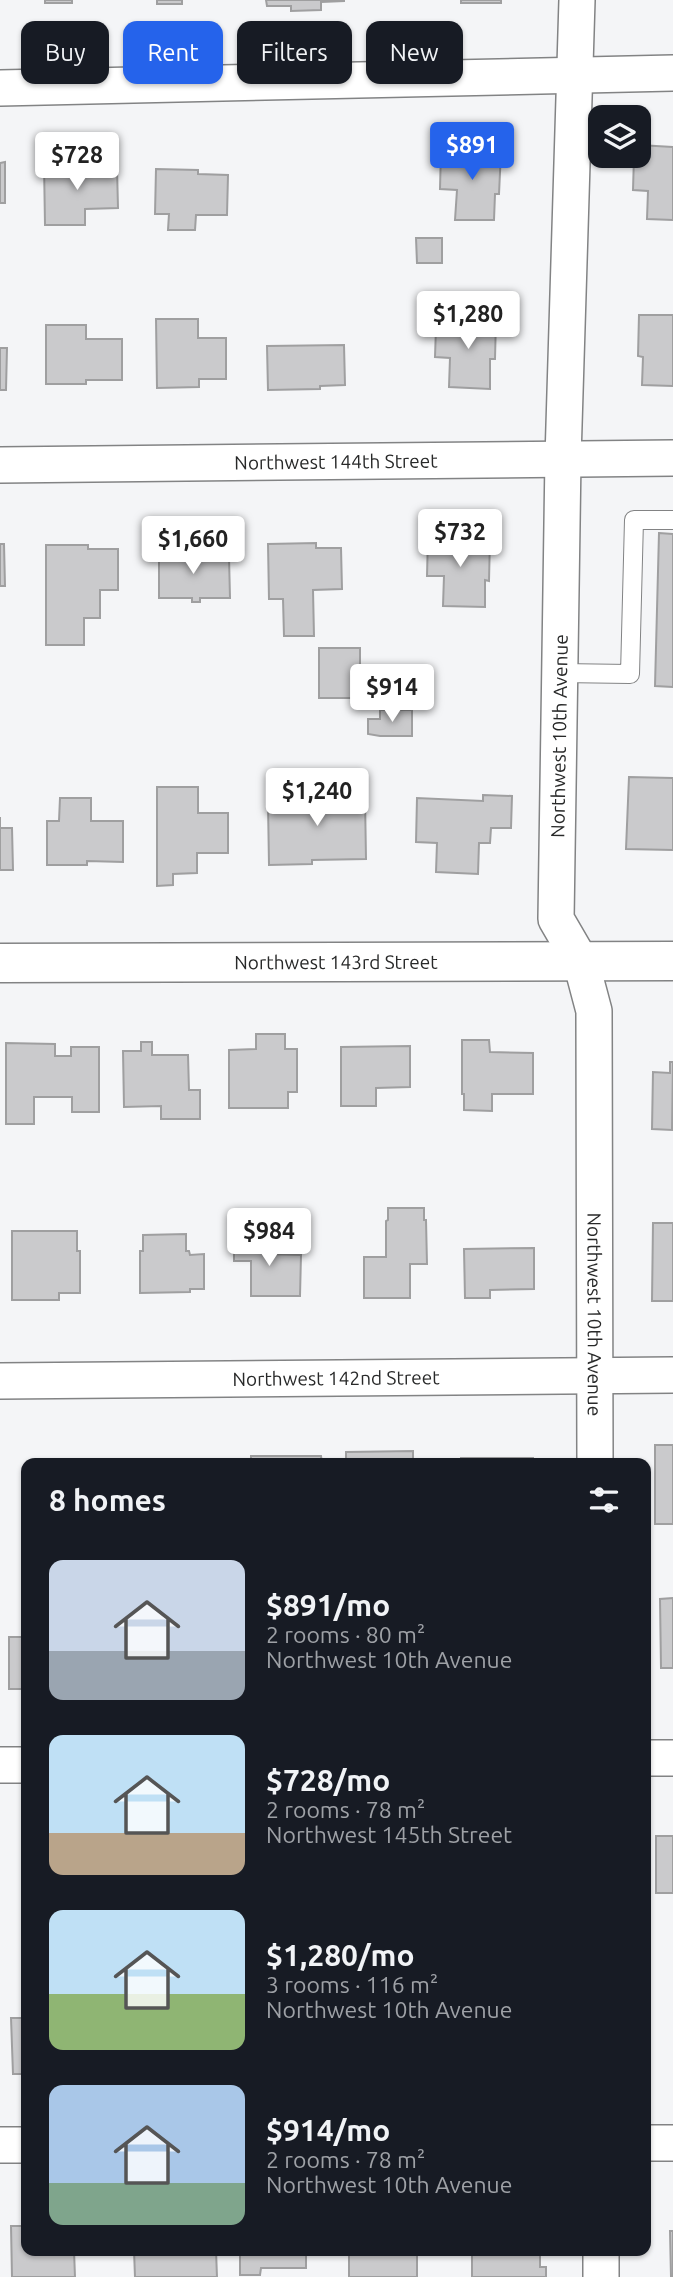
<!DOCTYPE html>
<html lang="en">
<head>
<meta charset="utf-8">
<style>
	body { margin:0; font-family:Ubuntu,sans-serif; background:#242831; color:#f1f3f6; height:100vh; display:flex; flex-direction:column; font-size:26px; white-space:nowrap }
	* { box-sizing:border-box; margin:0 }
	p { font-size:23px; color:#9ea1a6 }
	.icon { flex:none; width:38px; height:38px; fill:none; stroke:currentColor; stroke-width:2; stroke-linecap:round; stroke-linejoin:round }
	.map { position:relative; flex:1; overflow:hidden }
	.drawer { position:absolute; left:21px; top:1458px; width:630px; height:798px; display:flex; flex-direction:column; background:#171b24; border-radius:14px; box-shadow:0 2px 5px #0004 }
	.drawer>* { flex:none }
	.hud { position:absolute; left:21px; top:21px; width:632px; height:63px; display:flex; gap:14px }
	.fabs { position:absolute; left:588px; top:105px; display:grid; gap:14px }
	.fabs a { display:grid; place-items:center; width:63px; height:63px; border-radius:14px; background:#171b24; box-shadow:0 2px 5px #0004; font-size:35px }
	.price { position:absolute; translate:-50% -60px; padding:0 16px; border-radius:7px; background:#fff; color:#222; font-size:23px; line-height:46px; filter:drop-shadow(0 2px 4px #0008) }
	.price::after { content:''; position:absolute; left:50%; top:42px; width:21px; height:16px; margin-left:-10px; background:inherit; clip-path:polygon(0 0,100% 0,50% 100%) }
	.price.active { background:#2563eb; color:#fff }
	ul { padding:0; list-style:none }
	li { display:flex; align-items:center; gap:21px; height:175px; padding:0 28px }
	li span { display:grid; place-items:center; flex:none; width:196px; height:140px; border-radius:14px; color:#555 }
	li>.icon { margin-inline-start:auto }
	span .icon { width:84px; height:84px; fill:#fffc; stroke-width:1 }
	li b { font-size:30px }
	h2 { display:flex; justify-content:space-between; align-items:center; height:84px; padding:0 28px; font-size:30px }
	.chip { padding:0 24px; border-radius:14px; background:#171b24; box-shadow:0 2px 5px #0004; font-size:24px; line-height:63px }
	.chip.active { background:#2563eb; color:#fff }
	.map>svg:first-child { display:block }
	.building { fill:#cacacc; stroke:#9f9fa0; stroke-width:2 }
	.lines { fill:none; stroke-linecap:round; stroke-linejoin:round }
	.lane-casing { stroke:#828384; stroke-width:20 }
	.street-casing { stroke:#828384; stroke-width:38 }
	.secondary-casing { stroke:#828384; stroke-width:41 }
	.lane { stroke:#fff; stroke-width:18 }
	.street { stroke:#fff; stroke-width:35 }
	.secondary { stroke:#fff; stroke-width:38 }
	.labels { text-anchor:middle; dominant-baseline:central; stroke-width:5; stroke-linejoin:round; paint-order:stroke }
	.street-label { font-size:19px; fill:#282929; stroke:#fff }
</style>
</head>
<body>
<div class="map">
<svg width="673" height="2277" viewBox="0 0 673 2277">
	<rect width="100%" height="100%" fill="#f4f5f7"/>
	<g class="building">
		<rect x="45" y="0" width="27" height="3"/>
		<rect x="157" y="0" width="25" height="4"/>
		<polygon points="266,0 344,0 344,1 321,2 321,10 291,11 291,6 267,6"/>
		<rect x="461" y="0" width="40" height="3"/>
		<polygon points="639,145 673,147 673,220 647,219 648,191 633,190 634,156 639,156"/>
		<polygon points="441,150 501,151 499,194 495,194 494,220 455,220 457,190 440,189"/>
		<polygon points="5,162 5,203 0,203 0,163"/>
		<polygon points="44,163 88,163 88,169 117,168 118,208 85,209 85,225 45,225"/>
		<polygon points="156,169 198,170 198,174 228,175 227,215 196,215 195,230 168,230 169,214 155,214"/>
		<polygon points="416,238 442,238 442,263 417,263"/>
		<polygon points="639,315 673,315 673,386 642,385 643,357 638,356"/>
		<polygon points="451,318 496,319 495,359 490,359 490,389 449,387 450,358 435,357 436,327 451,328"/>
		<polygon points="156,319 198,319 198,338 226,338 226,379 199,379 199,387 157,388"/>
		<polygon points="46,325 86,325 86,339 122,339 122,380 86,380 86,384 46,384"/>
		<polygon points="344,345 345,385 320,386 320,389 268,390 267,346"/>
		<polygon points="0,348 7,348 6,390 0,390"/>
		<polygon points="659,533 673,534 673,687 655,686"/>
		<polygon points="428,536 490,538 489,581 485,580 485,607 443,606 444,576 427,576"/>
		<polygon points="316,543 316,548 341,548 342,589 313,590 314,636 284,636 283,599 269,599 268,544"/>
		<polygon points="0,544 4,544 5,586 0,586"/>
		<polygon points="46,545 88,545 88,549 118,549 118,590 100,590 100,618 84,618 84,645 46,645"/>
		<polygon points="199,552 199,557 229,557 230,598 200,598 200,602 192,602 192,598 159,598 159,553"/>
		<rect x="319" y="648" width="41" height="50"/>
		<polygon points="380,710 412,710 412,736 380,736 368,734 368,719 380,719"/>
		<polygon points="629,777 673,778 673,850 626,849"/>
		<polygon points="157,787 198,787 198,813 228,813 228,853 197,853 197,873 173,874 173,885 157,886"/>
		<polygon points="345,789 345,799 365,798 366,859 312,860 312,864 269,865 268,804 286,804 286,791"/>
		<polygon points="483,795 512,796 511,828 491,828 490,843 479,843 478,874 436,872 437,843 416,842 417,798 483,801"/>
		<polygon points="60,798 91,798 91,821 123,821 123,862 87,861 87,865 47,865 47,821 59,821"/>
		<polygon points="0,817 0,828 12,828 13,870 0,870"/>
		<polygon points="256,1034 285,1034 285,1049 297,1049 297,1092 288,1092 288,1108 229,1108 229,1050 256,1049"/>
		<polygon points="462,1040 489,1040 490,1052 533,1053 533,1094 492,1094 492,1111 464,1110 464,1094 462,1094"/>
		<polygon points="141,1042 152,1042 152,1055 188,1055 189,1090 200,1090 200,1119 161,1119 161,1106 124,1107 123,1051 141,1051"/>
		<polygon points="6,1043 55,1044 55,1056 71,1056 71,1047 99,1047 99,1112 72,1112 72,1097 34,1097 34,1124 6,1124"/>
		<polygon points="410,1046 410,1087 376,1088 376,1106 341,1106 341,1047"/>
		<polygon points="670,1062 673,1062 672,1130 652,1129 653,1072 670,1073"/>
		<polygon points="388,1208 424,1208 424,1220 426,1220 427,1264 410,1264 410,1298 364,1298 364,1257 386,1257 386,1221 388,1220"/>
		<polygon points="653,1223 673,1223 673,1301 652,1301"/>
		<polygon points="12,1231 77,1231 77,1251 80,1251 80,1293 59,1293 59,1300 12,1300"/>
		<polygon points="186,1234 186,1251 189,1251 190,1255 204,1254 204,1289 190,1289 190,1292 140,1293 140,1251 143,1251 143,1235"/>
		<polygon points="234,1236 266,1236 266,1254 301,1255 300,1296 251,1296 251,1261 234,1261"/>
		<polygon points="534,1248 534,1289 490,1290 490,1298 465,1298 464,1249"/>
		<rect x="655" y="1445" width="18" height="79"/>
		<polygon points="413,1451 413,1463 346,1463 346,1452"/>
		<polygon points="251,1456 321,1456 322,1463 251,1463"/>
		<rect x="461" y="1458" width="72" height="5"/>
		<rect x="32" y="1461" width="45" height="2"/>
		<rect x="121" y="1461" width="70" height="2"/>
		<polygon points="673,1598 673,1668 661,1668 660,1599"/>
		<rect x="9" y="1637" width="17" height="52"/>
		<rect x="656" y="1836" width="17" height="57"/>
		<polygon points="11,2018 26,2018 26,2074 13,2074"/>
		<polygon points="11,2226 26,2226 26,2250 74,2250 75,2277 12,2277"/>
		<polygon points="670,2231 673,2231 673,2277 671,2277"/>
		<polygon points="134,2250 216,2250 217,2277 135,2277"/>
		<polygon points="240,2250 306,2250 306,2268 261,2268 260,2275 240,2275"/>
		<rect x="349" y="2250" width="68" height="27"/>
		<polygon points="472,2250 540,2250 540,2267 546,2267 546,2277 472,2277"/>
	</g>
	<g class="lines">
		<g class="lane-casing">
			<polyline id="lane" points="560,673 630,674 634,520 673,520"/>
		</g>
		<g class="street-casing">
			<g id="street">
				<path id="s1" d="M 577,0 L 563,458 L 556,919 L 581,962 L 594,1011 L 595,1463"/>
				<polyline points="0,88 673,73"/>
				<path id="s2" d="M 0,465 L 673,458"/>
				<path id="s3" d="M 0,1381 L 673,1375"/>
				<polyline points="646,1758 673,1758"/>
				<polyline points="0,1765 26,1765"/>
				<polyline points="646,2143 673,2143"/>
				<polyline points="0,2145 26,2145"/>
				<polyline points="601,2250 601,2277"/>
			</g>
		</g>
		<g class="secondary-casing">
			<g id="secondary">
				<path id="s4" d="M 0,963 L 673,961"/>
			</g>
		</g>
		<use href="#lane" class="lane"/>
		<use href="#street" class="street"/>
		<use href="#secondary" class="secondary"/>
	</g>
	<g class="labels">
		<g class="street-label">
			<text stroke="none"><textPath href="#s2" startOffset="336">Northwest 144th Street</textPath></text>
			<text transform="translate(559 736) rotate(-89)">Northwest 10th Avenue</text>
			<text stroke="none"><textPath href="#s4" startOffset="336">Northwest 143rd Street</textPath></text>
			<text stroke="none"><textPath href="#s1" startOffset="1323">Northwest 10th Avenue</textPath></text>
			<text stroke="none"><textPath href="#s3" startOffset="336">Northwest 142nd Street</textPath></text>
		</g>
	</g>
</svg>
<div class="fabs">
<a><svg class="icon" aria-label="layers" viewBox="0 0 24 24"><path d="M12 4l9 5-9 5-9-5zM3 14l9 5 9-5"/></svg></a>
</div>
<b class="price active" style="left:472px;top:182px">$891</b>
<b class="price" style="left:77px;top:192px">$728</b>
<b class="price" style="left:468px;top:351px">$1,280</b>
<b class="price" style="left:460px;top:569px">$732</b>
<b class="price" style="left:193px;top:576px">$1,660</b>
<b class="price" style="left:392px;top:724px">$914</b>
<b class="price" style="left:317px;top:828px">$1,240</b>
<b class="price" style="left:269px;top:1268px">$984</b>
<div class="hud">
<a class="chip">Buy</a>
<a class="chip active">Rent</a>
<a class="chip">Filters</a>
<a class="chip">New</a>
</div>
<section class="drawer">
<h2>8 homes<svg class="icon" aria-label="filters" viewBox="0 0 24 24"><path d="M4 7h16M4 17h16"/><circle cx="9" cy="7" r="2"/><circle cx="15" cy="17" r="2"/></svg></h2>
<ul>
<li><span style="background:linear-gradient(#c9d6e8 65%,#9aa5b1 0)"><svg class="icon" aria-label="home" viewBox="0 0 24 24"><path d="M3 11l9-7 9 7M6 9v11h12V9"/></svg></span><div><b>$891/mo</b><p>2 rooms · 80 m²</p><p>Northwest 10th Avenue</p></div></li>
<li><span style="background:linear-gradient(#bfe0f5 70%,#b9a48a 0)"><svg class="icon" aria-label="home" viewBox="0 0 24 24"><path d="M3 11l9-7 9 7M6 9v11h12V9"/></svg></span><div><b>$728/mo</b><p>2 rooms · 78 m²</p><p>Northwest 145th Street</p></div></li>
<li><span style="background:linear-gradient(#bfe0f5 60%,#8fb573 0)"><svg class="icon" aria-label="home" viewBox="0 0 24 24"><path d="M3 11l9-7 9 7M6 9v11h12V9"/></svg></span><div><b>$1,280/mo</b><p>3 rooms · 116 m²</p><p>Northwest 10th Avenue</p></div></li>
<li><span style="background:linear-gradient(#a9c7e8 70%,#7fa58c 0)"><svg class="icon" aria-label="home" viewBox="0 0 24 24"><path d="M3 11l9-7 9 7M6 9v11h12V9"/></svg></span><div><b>$914/mo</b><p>2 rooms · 78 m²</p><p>Northwest 10th Avenue</p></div></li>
</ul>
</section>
</div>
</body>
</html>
